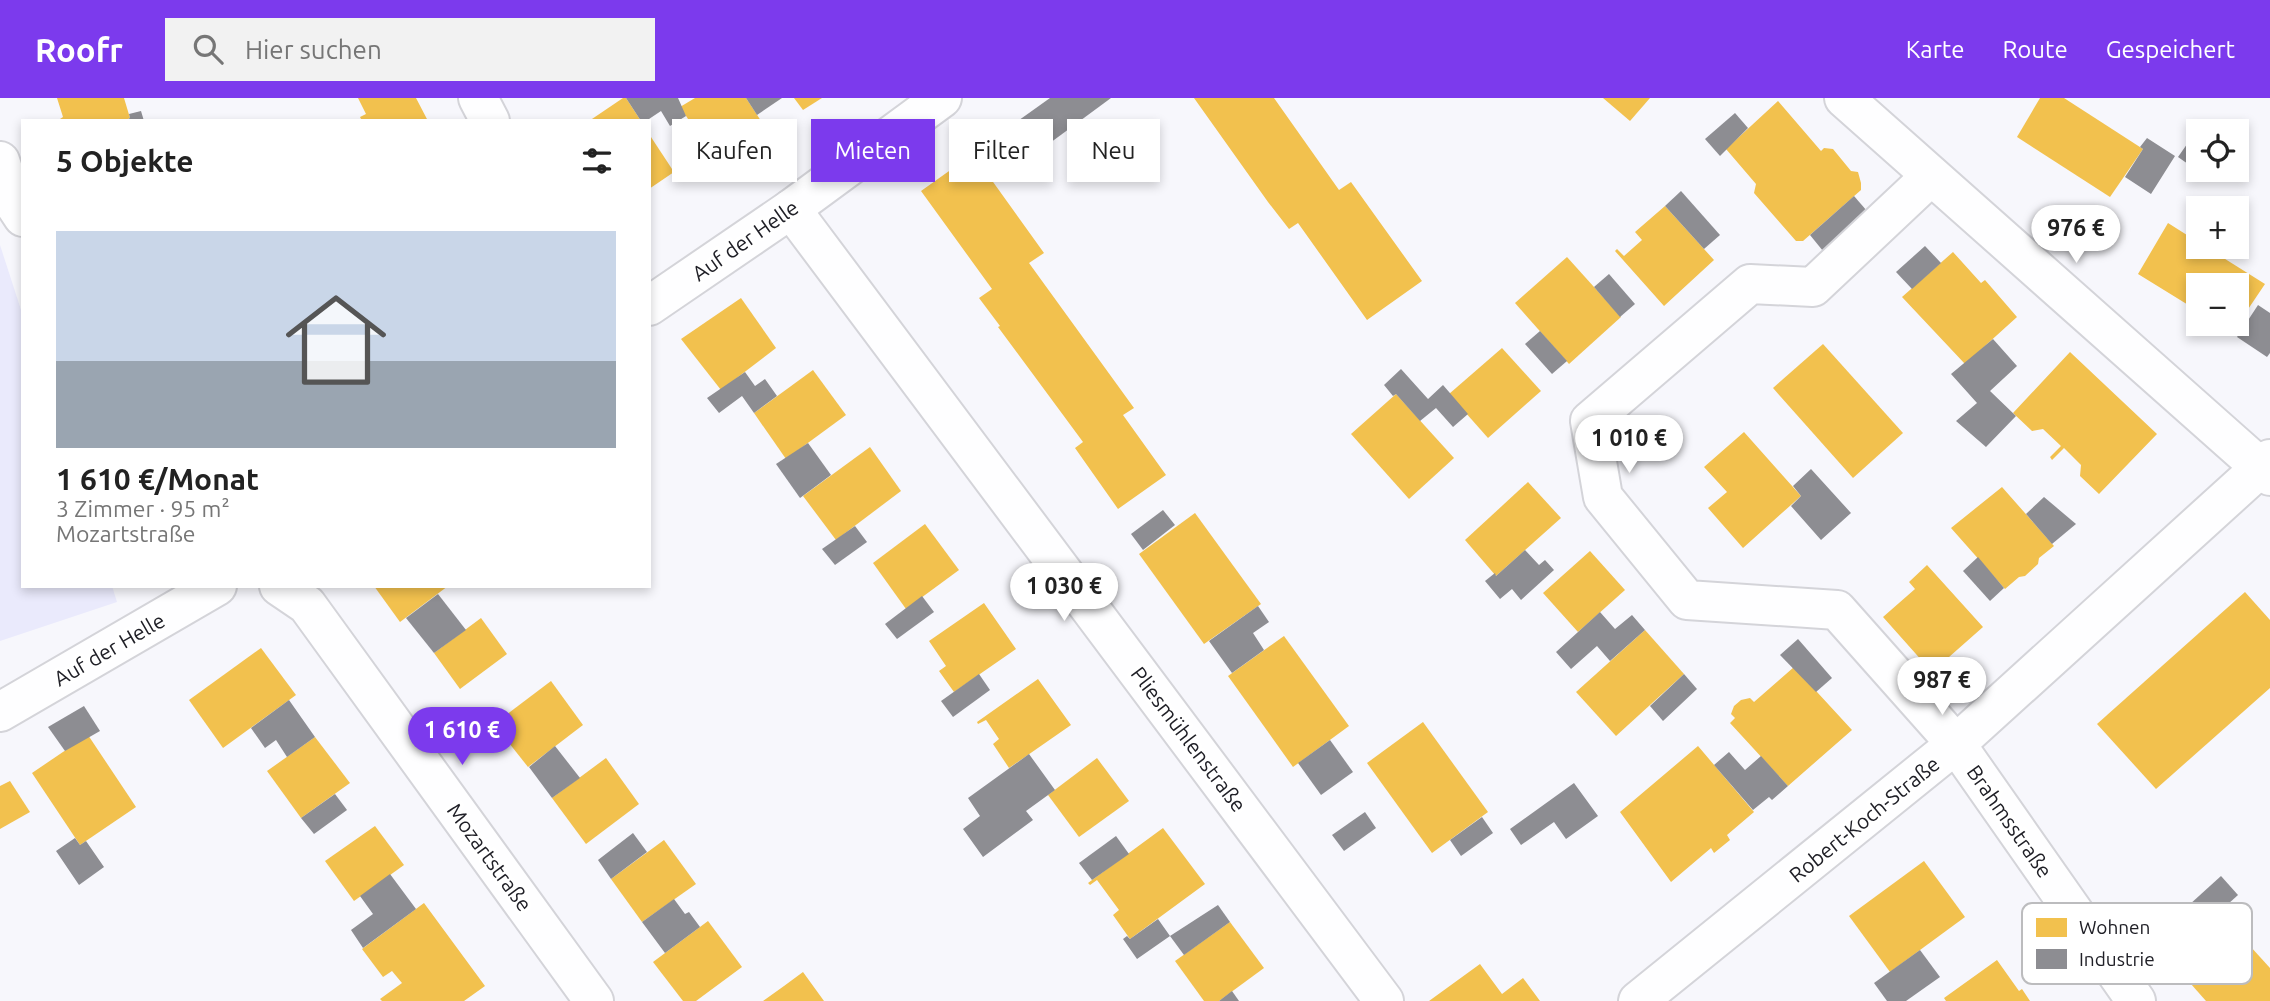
<!DOCTYPE html>
<html lang="de">
<head>
<meta charset="utf-8">
<style>
	body { margin:0; font-family:Ubuntu,sans-serif; background:#f2f2f2; color:#222; height:100vh; display:flex; flex-direction:column; font-size:26px; white-space:nowrap }
	* { box-sizing:border-box; margin:0 }
	p { font-size:23px; color:#767676 }
	.icon { flex:none; width:38px; height:38px; fill:none; stroke:currentColor; stroke-width:2; stroke-linecap:round; stroke-linejoin:round }
	.map { position:relative; flex:1; overflow:hidden }
	.drawer { position:absolute; left:21px; top:21px; width:630px; height:469px; display:flex; flex-direction:column; background:#fff; border-radius:0px; box-shadow:0 4px 10px #0003 }
	.drawer>* { flex:none }
	.banner { position:absolute; left:672px; top:21px; width:665px; height:63px; display:flex; gap:14px }
	.fabs { position:absolute; left:2186px; top:21px; display:grid; gap:14px }
	.fabs a { display:grid; place-items:center; width:63px; height:63px; border-radius:0px; background:#fff; box-shadow:0 4px 10px #0003; font-size:35px }
	.price { position:absolute; translate:-50% -60px; padding:0 16px; border-radius:24px; background:#fff; color:#222; font-size:23px; line-height:46px; filter:drop-shadow(0 2px 4px #0008) }
	.price::after { content:''; position:absolute; left:50%; top:42px; width:21px; height:16px; margin-left:-10px; background:inherit; clip-path:polygon(0 0,100% 0,50% 100%) }
	.price.active { background:#7c3aed; color:#fff }
	ul { padding:0; list-style:none }
	li { display:grid; align-content:center; gap:14px; height:371px; padding:0 35px }
	li+li { border-top:2px solid #e0e0e0 }
	li span { display:grid; place-items:center; height:217px; border-radius:0px; color:#555 }
	li>.icon { margin-inline-start:auto }
	span .icon { width:126px; height:126px; fill:#fffc; stroke-width:1 }
	li b { font-size:30px }
	h2 { display:flex; justify-content:space-between; align-items:center; height:84px; padding:0 35px; font-size:30px }
	.chip { padding:0 24px; border-radius:0px; background:#fff; box-shadow:0 4px 10px #0003; font-size:24px; line-height:63px }
	.chip.active { background:#7c3aed; color:#fff }
	header { display:flex; align-items:center; gap:42px; box-sizing:border-box; height:98px; padding:0 35px; background:#7c3aed; color:#fff }
	header strong { font-size:33px }
	nav { display:flex; gap:38px; margin-inline-start:auto; font-size:24px }
	.search { width:490px; height:63px; background:#f2f2f2; display:flex; align-items:center; gap:18px; box-sizing:border-box; padding:0 24px; border-radius:0px; color:#767676; font-size:26px }
	.map>svg:first-child { display:block }
	.green { fill:#eaeafc }
	.homes { fill:#f2c14e }
	.industry { fill:#8d8d92 }
	.lines { fill:none; stroke-linecap:round; stroke-linejoin:round }
	.minor-casing { stroke:#d4d4d9; stroke-width:42 }
	.minor { stroke:#fefeff; stroke-width:38 }
	.labels { text-anchor:middle; dominant-baseline:central; stroke-width:7; stroke-linejoin:round; paint-order:stroke }
	.street-label { font-size:21px; fill:#202027; stroke:#fff }
	.key { fill:#fff; stroke:#bcbcbe; stroke-width:2 }
	.key-label { font-size:19px; fill:#202027 }
</style>
</head>
<body>
<header>
<strong>Roofr</strong>
<div class="search"><svg class="icon" aria-label="search" viewBox="0 0 24 24"><circle cx="10" cy="10" r="6"/><path d="M15 15l6 6"/></svg>Hier suchen</div>
<nav><a>Karte</a><a>Route</a><a>Gespeichert</a></nav>
</header>
<div class="map">
<svg width="2270" height="903" viewBox="0 0 2270 903">
	<rect width="100%" height="100%" fill="#f7f7fc"/>
	<polygon class="green" points="0,147 23,218 23,488 112,488 117,504 0,543"/>
	<g class="homes">
		<polygon points="57,0 124,0 130,20 123,23 60,23 60,21 63,19"/>
		<polygon points="358,0 416,0 428,23 362,23 360,19 366,16"/>
		<polygon points="623,0 626,0 641,23 589,23"/>
		<polygon points="695,0 746,0 769,35 719,67 680,9"/>
		<polygon points="794,0 822,0 803,12"/>
		<polygon points="1194,0 1274,0 1339,92 1351,84 1422,183 1367,222 1298,125 1289,131 1268,104"/>
		<polygon points="1603,0 1650,0 1630,23"/>
		<polygon points="2040,0 2064,0 2143,51 2110,99 2017,39"/>
		<polygon points="1778,3 1821,53 1824,50 1833,51 1851,73 1858,74 1861,85 1861,92 1803,143 1796,143 1754,95 1756,86 1726,51"/>
		<polygon points="649,36 674,74 649,91"/>
		<polygon points="973,56 1044,155 1029,165 1134,310 1123,317 1166,377 1118,411 1075,350 1083,344 998,229 1000,228 979,200 992,191 921,93"/>
		<polygon points="1665,108 1714,162 1664,208 1615,153 1617,151 1624,158 1642,142 1635,134"/>
		<polygon points="2168,125 2198,144 2198,149 2206,149 2265,186 2232,235 2218,226 2236,226 2236,187 2198,187 2198,213 2138,176"/>
		<polygon points="1953,154 1981,185 1985,182 2017,219 1965,266 1902,199"/>
		<polygon points="1567,159 1621,219 1569,266 1515,205"/>
		<polygon points="741,200 776,250 721,292 681,241"/>
		<polygon points="1823,246 1903,335 1853,380 1773,290"/>
		<polygon points="1502,250 1541,293 1488,340 1449,296"/>
		<polygon points="2070,254 2157,336 2099,396 2080,378 2081,367 2064,350 2052,362 2050,359 2061,348 2043,331 2032,333 2013,315"/>
		<polygon points="813,272 846,317 786,361 754,315"/>
		<polygon points="1396,296 1454,360 1409,401 1351,336"/>
		<polygon points="1744,334 1801,398 1743,450 1708,410 1727,394 1704,369"/>
		<polygon points="870,349 901,393 836,442 803,398"/>
		<polygon points="1528,384 1561,420 1496,478 1465,442"/>
		<polygon points="2002,389 2054,448 2039,460 2038,466 2025,478 2019,479 2005,491 1951,430"/>
		<polygon points="1195,415 1261,506 1204,546 1139,456"/>
		<polygon points="925,426 959,472 906,511 873,465"/>
		<polygon points="1590,453 1625,492 1578,534 1543,495"/>
		<polygon points="1927,467 1983,529 1932,574 1883,519 1915,491 1909,484"/>
		<polygon points="374,488 448,488 400,524"/>
		<polygon points="2245,494 2270,522 2270,590 2156,691 2097,626"/>
		<polygon points="984,505 1016,551 954,594 939,573 946,568 929,543"/>
		<polygon points="481,520 507,556 460,591 434,555"/>
		<polygon points="1645,532 1684,576 1616,638 1576,594"/>
		<polygon points="1284,538 1349,628 1293,669 1228,578"/>
		<polygon points="261,550 296,597 223,650 189,602"/>
		<polygon points="1794,569 1852,632 1788,688 1730,625 1735,620 1731,616 1734,608 1741,602 1750,600 1754,604"/>
		<polygon points="1038,581 1071,627 1009,670 993,646 999,641 986,622 978,626 977,624"/>
		<polygon points="551,583 583,627 528,669 494,626"/>
		<polygon points="1423,624 1488,714 1432,755 1367,665"/>
		<polygon points="88,637 136,709 80,747 32,675"/>
		<polygon points="315,639 350,685 301,720 267,673"/>
		<polygon points="1698,648 1754,714 1727,737 1730,742 1714,755 1711,750 1671,784 1620,714"/>
		<polygon points="606,660 639,706 586,746 552,700"/>
		<polygon points="1097,660 1129,703 1079,739 1048,697"/>
		<polygon points="10,683 30,714 0,731 0,688"/>
		<polygon points="375,728 404,767 354,803 325,763"/>
		<polygon points="1163,730 1205,786 1130,841 1113,817 1119,812 1097,782 1090,787 1088,785"/>
		<polygon points="664,742 696,786 642,824 611,781"/>
		<polygon points="1924,763 1965,819 1890,874 1849,818"/>
		<polygon points="424,805 485,888 464,903 382,903 380,901 402,885 392,873 383,879 362,851"/>
		<polygon points="2220,815 2270,870 2270,903 2206,903 2168,860"/>
		<polygon points="708,823 742,869 696,903 683,903 653,864"/>
		<polygon points="1230,824 1264,870 1219,903 1204,903 1175,863"/>
		<polygon points="1997,862 2019,893 2022,891 2030,903 1946,903 1944,900"/>
		<polygon points="1480,866 1502,896 1523,880 1540,903 1429,903"/>
		<polygon points="803,874 824,903 763,903 784,888"/>
	</g>
	<g class="industry">
		<polygon points="626,0 678,0 686,18 670,28 661,13 646,23 641,23"/>
		<polygon points="746,0 782,0 757,17"/>
		<polygon points="1050,0 1111,0 1012,73 990,43"/>
		<polygon points="141,13 144,23 124,23 130,20 129,16"/>
		<polygon points="1735,15 1748,30 1720,58 1705,41"/>
		<polygon points="2199,29 2205,33 2198,33 2198,72 2214,72 2208,80 2178,59"/>
		<polygon points="2147,40 2175,58 2151,96 2125,79 2143,51 2140,49"/>
		<polygon points="1681,93 1720,137 1704,151 1665,108"/>
		<polygon points="1854,98 1867,113 1823,153 1810,137"/>
		<polygon points="1925,148 1941,165 1912,191 1896,174"/>
		<polygon points="1609,176 1635,206 1620,219 1594,189"/>
		<polygon points="2258,207 2270,215 2270,255 2267,259 2237,239"/>
		<polygon points="1540,233 1567,263 1552,276 1525,246"/>
		<polygon points="1993,241 2017,268 1990,293 2016,318 1986,349 1956,323 1977,305 1951,276"/>
		<polygon points="1401,271 1428,301 1443,287 1468,316 1453,329 1436,310 1420,323 1396,296 1393,298 1384,287"/>
		<polygon points="745,274 755,288 765,281 777,298 754,315 742,298 719,315 707,300"/>
		<polygon points="808,345 831,377 800,400 776,366"/>
		<polygon points="1811,371 1851,415 1821,442 1791,408 1801,398 1793,388"/>
		<polygon points="2044,399 2076,426 2052,446 2026,416"/>
		<polygon points="1163,412 1175,427 1143,452 1131,436"/>
		<polygon points="855,428 867,444 835,467 822,451"/>
		<polygon points="1525,452 1539,467 1545,462 1554,472 1521,502 1512,491 1500,501 1485,483 1495,475 1496,478"/>
		<polygon points="1978,459 2004,490 1990,503 1963,473"/>
		<polygon points="438,496 466,532 434,555 406,520"/>
		<polygon points="922,498 934,514 897,541 885,526"/>
		<polygon points="1258,508 1269,524 1253,535 1264,552 1232,575 1209,543"/>
		<polygon points="1600,514 1615,531 1632,517 1645,532 1610,563 1597,548 1571,571 1556,554"/>
		<polygon points="1798,541 1832,580 1816,594 1780,557"/>
		<polygon points="979,576 990,592 953,619 941,603"/>
		<polygon points="1684,576 1697,591 1663,623 1650,608"/>
		<polygon points="289,602 315,639 287,659 276,642 265,650 251,630"/>
		<polygon points="84,608 100,633 65,653 48,629"/>
		<polygon points="1330,642 1353,674 1321,697 1298,665"/>
		<polygon points="555,648 580,680 552,700 529,669"/>
		<polygon points="1729,654 1745,672 1761,658 1788,688 1772,702 1769,699 1753,712 1714,667"/>
		<polygon points="1029,656 1055,692 1026,713 1033,722 983,759 963,731 980,718 968,700"/>
		<polygon points="1574,685 1598,718 1566,741 1554,724 1521,747 1510,731"/>
		<polygon points="335,696 347,712 314,736 301,720"/>
		<polygon points="1365,714 1376,730 1344,753 1332,737"/>
		<polygon points="1482,719 1493,735 1461,758 1450,742"/>
		<polygon points="633,735 647,754 611,781 598,762"/>
		<polygon points="1116,738 1129,756 1092,782 1079,765"/>
		<polygon points="75,740 80,747 86,743 104,769 79,787 56,753"/>
		<polygon points="390,776 416,811 363,850 351,832 373,816 360,798"/>
		<polygon points="2221,778 2238,797 2206,826 2189,807"/>
		<polygon points="674,801 685,816 689,814 700,829 665,855 642,824"/>
		<polygon points="1218,807 1230,824 1184,857 1170,838"/>
		<polygon points="1158,821 1170,838 1137,861 1123,841 1127,838 1130,841"/>
		<polygon points="1920,852 1940,879 1906,903 1887,903 1874,885"/>
		<polygon points="1232,893 1239,903 1219,903"/>
	</g>
	<g class="lines">
		<g class="minor-casing">
			<g id="minor">
				<polyline points="478,0 490,23"/>
				<polyline points="1844,0 2270,378"/>
				<polyline points="0,63 15,107 23,119"/>
				<polyline points="1931,78 1813,189 1750,186 1590,323 1603,399 1687,502 1837,512 1956,646 2136,903"/>
				<polyline points="791,111 1384,903"/>
				<polyline points="649,208 791,111 942,0"/>
				<polyline points="279,488 307,507 594,903"/>
				<polyline points="0,614 217,488"/>
				<polyline points="1638,903 1956,646 2270,361"/>
			</g>
		</g>
		<use href="#minor" class="minor"/>
	</g>
	<g class="labels">
		<g class="street-label">
			<text transform="translate(745 142) rotate(-35)">Auf der Helle</text>
			<text transform="translate(109 551) rotate(-30)">Auf der Helle</text>
			<text transform="translate(1189 641) rotate(53)">Pliesmühlenstraße</text>
			<text transform="translate(1864 721) rotate(-39)">Robert-Koch-Straße</text>
			<text transform="translate(2010 723) rotate(55)">Brahmsstraße</text>
			<text transform="translate(490 759) rotate(54)">Mozartstraße</text>
		</g>
	</g>
	<rect x="2022" y="805" width="230" height="81" rx="10" class="key"/>
	<rect x="2036" y="820" width="31" height="19" fill="#f2c14e"/>
	<rect x="2036" y="851" width="31" height="20" fill="#8d8d92"/>
	<g class="key-label">
		<text x="2079" y="836">Wohnen</text>
		<text x="2079" y="868">Industrie</text>
	</g>
</svg>
<div class="fabs">
<a><svg class="icon" aria-label="locate" viewBox="0 0 24 24"><circle cx="12" cy="12" r="6"/><path d="M12 2v4M12 18v4M2 12h4M18 12h4"/></svg></a>
<a>+</a>
<a>−</a>
</div>
<b class="price" style="left:2076px;top:167px">976 €</b>
<b class="price" style="left:1629px;top:377px">1 010 €</b>
<b class="price" style="left:1064px;top:525px">1 030 €</b>
<b class="price" style="left:1942px;top:619px">987 €</b>
<b class="price active" style="left:462px;top:669px">1 610 €</b>
<div class="banner">
<a class="chip">Kaufen</a>
<a class="chip active">Mieten</a>
<a class="chip">Filter</a>
<a class="chip">Neu</a>
</div>
<section class="drawer">
<h2>5 Objekte<svg class="icon" aria-label="filters" viewBox="0 0 24 24"><path d="M4 7h16M4 17h16"/><circle cx="9" cy="7" r="2"/><circle cx="15" cy="17" r="2"/></svg></h2>
<ul>
<li><span style="background:linear-gradient(#c9d6e8 60%,#9aa5b1 0)"><svg class="icon" aria-label="home" viewBox="0 0 24 24"><path d="M3 11l9-7 9 7M6 9v11h12V9"/></svg></span><div><b>1 610 €/Monat</b><p>3 Zimmer · 95 m²</p><p>Mozartstraße</p></div></li>
</ul>
</section>
</div>
</body>
</html>
